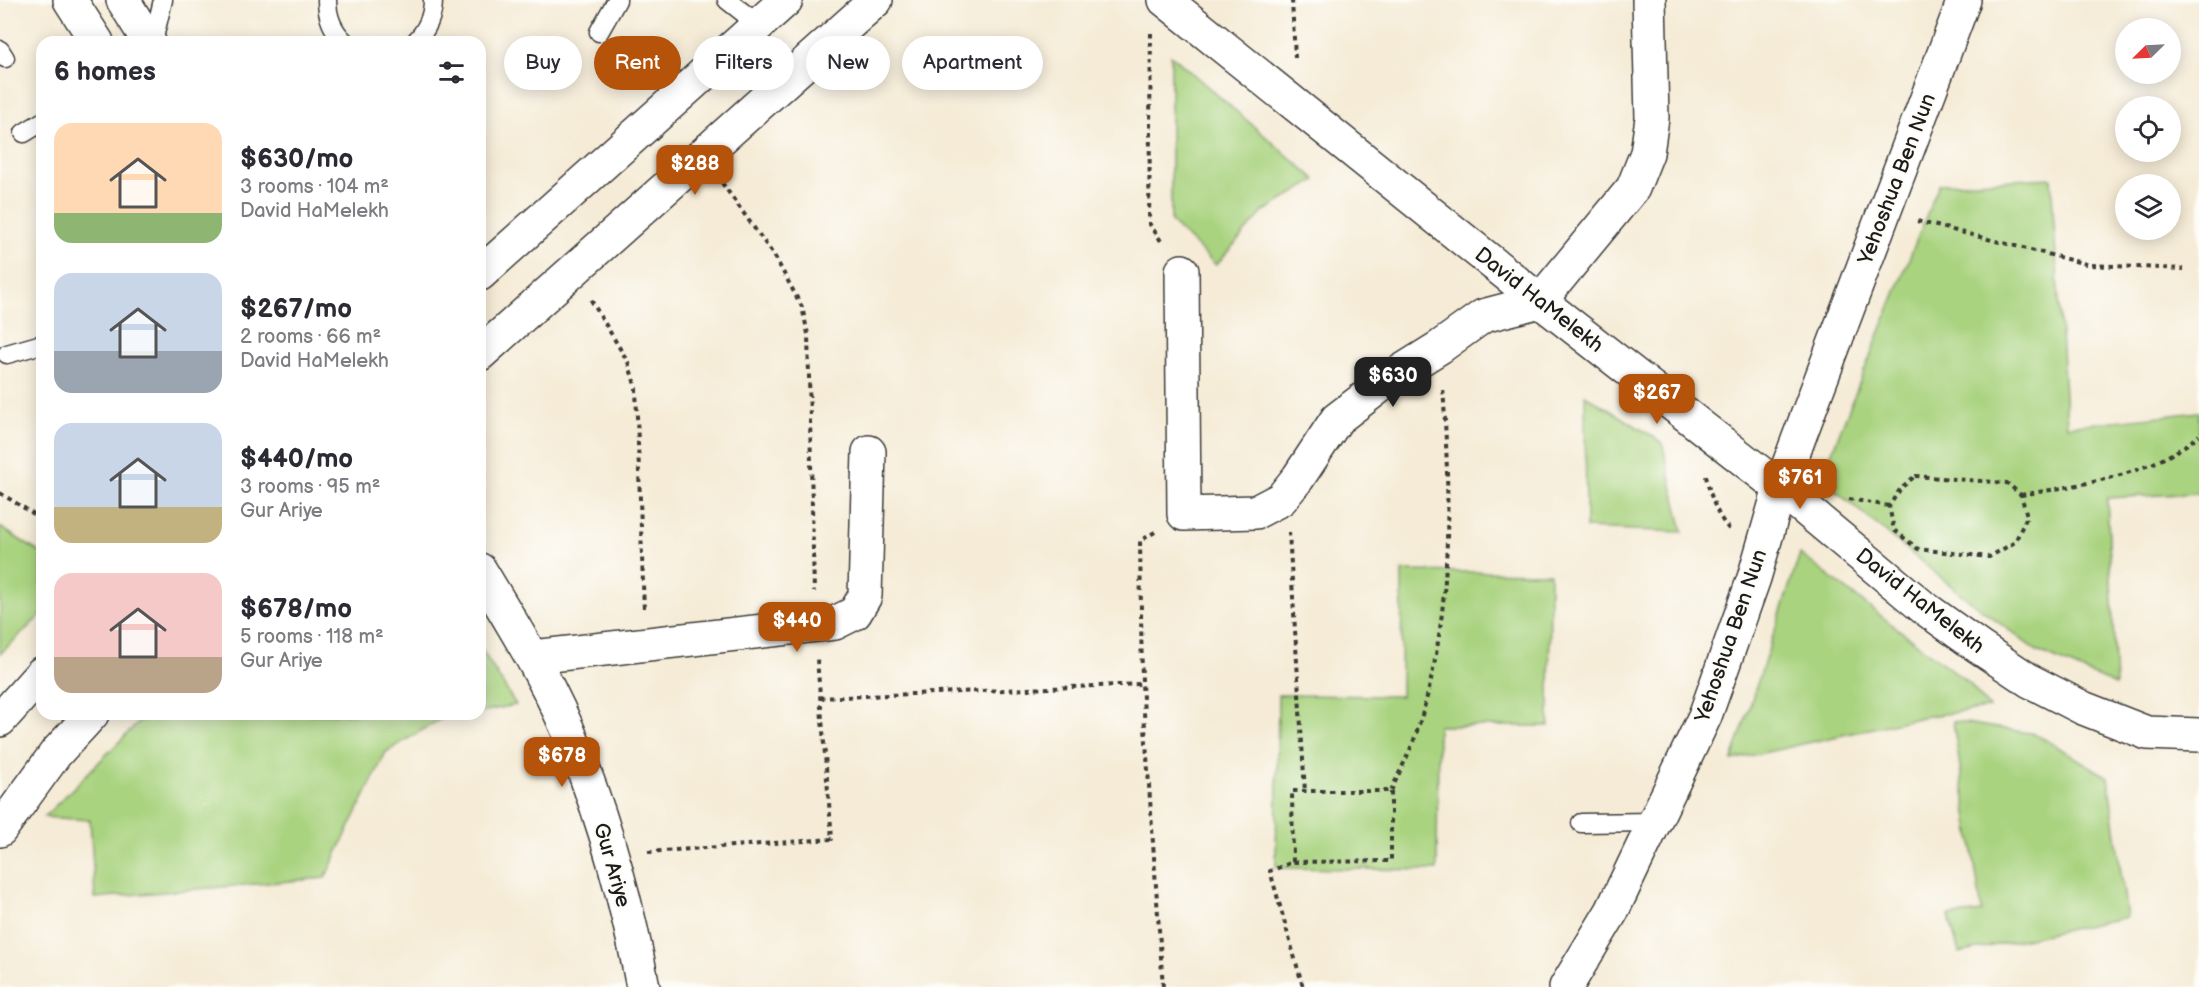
<!DOCTYPE html>
<html lang="en">
<head>
<meta charset="utf-8">
<style>
	body { margin:0; font-family:"Balsamiq Sans",sans-serif; background:#f7f7f7; color:#2b2b33; height:100vh; display:flex; flex-direction:column; font-size:22px; white-space:nowrap }
	* { box-sizing:border-box; margin:0 }
	p { font-size:20px; color:#7c7c81 }
	.icon { flex:none; width:33px; height:33px; fill:none; stroke:currentColor; stroke-width:2; stroke-linecap:round; stroke-linejoin:round }
	.map { position:relative; flex:1; overflow:hidden }
	.panel { position:absolute; left:36px; top:36px; width:450px; height:684px; display:flex; flex-direction:column; background:#fff; border-radius:18px; box-shadow:0 3px 15px #0003 }
	.panel>* { flex:none }
	.top-card { position:absolute; left:504px; top:36px; width:570px; height:54px; display:flex; gap:12px }
	.needle { width:39px; rotate:246deg }
	.fabs { position:absolute; left:2115px; top:18px; display:grid; gap:12px }
	.fabs a { display:grid; place-items:center; width:66px; height:66px; border-radius:50%; background:#fff; box-shadow:0 3px 15px #0003; font-size:30px }
	.price { position:absolute; translate:-50% -51px; padding:0 14px; border-radius:12px; background:#b45309; color:#fff; font-size:20px; line-height:39px; filter:drop-shadow(0 2px 3px #0008) }
	.price::after { content:''; position:absolute; left:50%; top:36px; width:18px; height:14px; margin-left:-9px; background:inherit; clip-path:polygon(0 0,100% 0,50% 100%) }
	.price.on { background:#222; color:#fff }
	ul { padding:0; list-style:none }
	li { display:flex; align-items:center; gap:18px; height:150px; padding:0 18px }
	li span { display:grid; place-items:center; flex:none; width:168px; height:120px; border-radius:18px; color:#555 }
	li>.icon { margin-inline-start:auto }
	span .icon { width:72px; height:72px; fill:#fffc; stroke-width:1 }
	li b { font-size:26px }
	h2 { display:flex; justify-content:space-between; align-items:center; height:72px; padding:0 18px; font-size:26px }
	.chip { padding:0 21px; border-radius:27px; background:#fff; box-shadow:0 3px 15px #0003; font-size:21px; line-height:54px }
	.chip.on { background:#b45309; color:#fff }
	.map>svg:first-child { display:block }
	.green { fill:#a9d37f; stroke:#62784e; stroke-width:1.5 }
	.lines { fill:none; stroke-linecap:round; stroke-linejoin:round }
	.lane-casing { stroke:#3d3b38; stroke-width:21 }
	.street-casing { stroke:#3d3b38; stroke-width:36 }
	.secondary-casing { stroke:#3d3b38; stroke-width:36 }
	.path { stroke:#3d3b38; stroke-width:4; stroke-dasharray:4.5 4.5; stroke-linecap:butt }
	.lane { stroke:#fff; stroke-width:18 }
	.street { stroke:#fff; stroke-width:33 }
	.secondary { stroke:#fff; stroke-width:33 }
	.labels { text-anchor:middle; dominant-baseline:central; stroke-width:4.5; stroke-linejoin:round; paint-order:stroke }
	.street-label { font-size:21px; fill:#1c1c1c; stroke:#fdfcf7 }
</style>
</head>
<body>
<div class="map">
<svg width="2199" height="987" viewBox="0 0 2199 987">
	<rect width="100%" height="100%" fill="#fdfcf7"/>
	<filter id="ink" filterUnits="userSpaceOnUse"><feTurbulence type="fractalNoise" baseFrequency=".0167" numOctaves="2"/><feDisplacementMap in="SourceGraphic" scale="12" xChannelSelector="R" yChannelSelector="G"/><feConvolveMatrix kernelMatrix="1 2 1 2 8 2 1 2 1" color-interpolation-filters="sRGB"/></filter>
	<filter id="wash" filterUnits="userSpaceOnUse"><feTurbulence type="fractalNoise" baseFrequency=".008" numOctaves="4" result="noise"/><feDisplacementMap in="SourceGraphic" scale="24" xChannelSelector="R" yChannelSelector="G"/><feGaussianBlur stdDeviation="1.35" result="paint"/><feColorMatrix in="noise" values="0 0 0 0 0 0 0 0 0 0 0 0 0 0 0 0 0 1.4 0 .05"/><feComposite in="paint" operator="in"/></filter>
	<g filter="url(#wash)">
		<rect width="100%" height="100%" fill="#f5ebd6"/>
		<g class="green">
			<polygon points="1171,55 1316,180 1263,212 1216,265 1171,222"/>
			<polygon points="2051,178 2067,426 2199,412 2199,493 2107,498 2116,685 2037,651 1962,595 1821,479 1939,184"/>
			<polygon points="1585,395 1662,442 1683,532 1586,528"/>
			<polygon points="0,527 42,554 42,614 0,654"/>
			<polygon points="1800,554 1970,684 1989,708 1922,717 1732,760"/>
			<polygon points="1402,571 1550,573 1549,726 1438,726 1437,870 1276,868 1278,695 1401,696"/>
			<polygon points="480,647 516,705 480,712"/>
			<polygon points="147,714 466,714 442,718 386,752 325,878 95,898 90,820 44,817"/>
			<polygon points="1953,721 2036,734 2108,777 2127,917 1959,953 1949,916 1982,912"/>
		</g>
	</g>
	<g filter="url(#ink)">
		<g class="lines">
			<g class="lane-casing">
				<g id="lane">
					<path d="M 327,0 C 327,16 333,31 345,42"/>
					<polyline points="727,0 759,25"/>
					<polyline points="599,32 617,0"/>
					<polyline points="153,42 163,0"/>
					<path d="M 415,42 C 427,30 433,17 433,0"/>
					<polyline points="0,50 5,58"/>
					<polyline points="24,133 42,122"/>
					<polyline points="7,354 42,344"/>
					<polyline points="1581,823 1655,822"/>
				</g>
			</g>
			<g class="street-casing">
				<g id="street">
					<polyline points="1165,0 1540,301 1780,488 1923,607 1979,647 2030,681 2083,708 2147,733 2199,735"/>
					<polyline points="1182,271 1184,514 1256,512 1281,499 1298,478 1337,419 1392,377 1440,347 1483,316 1540,301 1633,188 1647,153 1652,118 1649,0"/>
					<path d="M 480,570 C 515,628 552,687 576,750 C 606,826 628,907 643,987"/>
					<polyline points="533,657 835,623 855,613 865,596 869,452"/>
					<polyline points="1566,987 1612,911 1705,716 1754,578 1780,488 1964,0"/>
				</g>
			</g>
			<g class="secondary-casing">
				<g id="secondary">
					<polyline points="70,0 97,42"/>
					<polyline points="123,0 149,42"/>
					<polyline points="480,274 786,0"/>
					<polyline points="480,354 876,0"/>
					<polyline points="0,720 42,673"/>
					<polyline points="0,830 56,753 92,714"/>
				</g>
			</g>
			<g class="path">
				<polyline points="1292,0 1295,58"/>
				<polyline points="1151,33 1149,223 1163,244"/>
				<polyline points="722,183 775,257 802,307 808,334 814,592"/>
				<polyline points="1917,221 2090,265 2184,269"/>
				<polyline points="591,300 628,362 636,388 644,611"/>
				<path d="M 1706,476 C 1710,495 1717,517 1731,531"/>
				<polygon points="1915,476 2007,483 2021,495 2027,516 2015,542 1989,557 1918,549 1894,530 1889,506 1901,488"/>
				<polyline points="0,493 42,519"/>
				<path d="M 2021,495 C 2082,484 2150,477 2199,435"/>
				<polyline points="1849,499 1889,506"/>
				<polyline points="1155,532 1140,541 1142,684 1163,987"/>
				<polyline points="1289,532 1305,792"/>
				<polyline points="820,698 1142,684"/>
				<path d="M 1391,791 C 1400,770 1412,749 1418,728 C 1453,619 1450,499 1443,386"/>
				<polyline points="648,852 832,839 817,659"/>
				<polyline points="1293,862 1292,791 1391,791 1391,861 1293,862 1270,871 1303,987"/>
			</g>
			<use href="#lane" class="lane"/>
			<use href="#street" class="street"/>
			<use href="#secondary" class="secondary"/>
		</g>
	</g>
	<g class="labels">
		<g class="street-label">
			<text transform="translate(1897 179) rotate(-69)">Yehoshua Ben Nun</text>
			<text transform="translate(1539 300) rotate(38)">David HaMelekh</text>
			<text transform="translate(1920 601) rotate(38)">David HaMelekh</text>
			<text transform="translate(1731 636) rotate(-71)">Yehoshua Ben Nun</text>
			<text transform="translate(612 865) rotate(74)">Gur Ariye</text>
		</g>
	</g>
</svg>
<div class="fabs">
<a><svg class="needle" viewBox="-14 -14 28 28"><path d="M0-13l5 13h-10z" fill="#e53935"/><path d="M0 13l5-13h-10z" fill="#7c7c81"/></svg></a>
<a><svg class="icon" aria-label="locate" viewBox="0 0 24 24"><circle cx="12" cy="12" r="6"/><path d="M12 2v4M12 18v4M2 12h4M18 12h4"/></svg></a>
<a><svg class="icon" aria-label="layers" viewBox="0 0 24 24"><path d="M12 4l9 5-9 5-9-5zM3 14l9 5 9-5"/></svg></a>
</div>
<b class="price" style="left:695px;top:196px">$288</b>
<b class="price on" style="left:1393px;top:408px">$630</b>
<b class="price" style="left:1657px;top:425px">$267</b>
<b class="price" style="left:1800px;top:510px">$761</b>
<b class="price" style="left:797px;top:653px">$440</b>
<b class="price" style="left:562px;top:788px">$678</b>
<div class="top-card">
<a class="chip">Buy</a>
<a class="chip on">Rent</a>
<a class="chip">Filters</a>
<a class="chip">New</a>
<a class="chip">Apartment</a>
</div>
<section class="panel">
<h2>6 homes<svg class="icon" aria-label="filters" viewBox="0 0 24 24"><path d="M4 7h16M4 17h16"/><circle cx="9" cy="7" r="2"/><circle cx="15" cy="17" r="2"/></svg></h2>
<ul>
<li><span style="background:linear-gradient(#ffd9b3 75%,#8fb573 0)"><svg class="icon" aria-label="home" viewBox="0 0 24 24"><path d="M3 11l9-7 9 7M6 9v11h12V9"/></svg></span><div><b>$630/mo</b><p>3 rooms · 104 m²</p><p>David HaMelekh</p></div></li>
<li><span style="background:linear-gradient(#c9d6e8 65%,#9aa5b1 0)"><svg class="icon" aria-label="home" viewBox="0 0 24 24"><path d="M3 11l9-7 9 7M6 9v11h12V9"/></svg></span><div><b>$267/mo</b><p>2 rooms · 66 m²</p><p>David HaMelekh</p></div></li>
<li><span style="background:linear-gradient(#c9d6e8 70%,#c2b280 0)"><svg class="icon" aria-label="home" viewBox="0 0 24 24"><path d="M3 11l9-7 9 7M6 9v11h12V9"/></svg></span><div><b>$440/mo</b><p>3 rooms · 95 m²</p><p>Gur Ariye</p></div></li>
<li><span style="background:linear-gradient(#f6c9c9 70%,#b9a48a 0)"><svg class="icon" aria-label="home" viewBox="0 0 24 24"><path d="M3 11l9-7 9 7M6 9v11h12V9"/></svg></span><div><b>$678/mo</b><p>5 rooms · 118 m²</p><p>Gur Ariye</p></div></li>
</ul>
</section>
</div>
</body>
</html>
